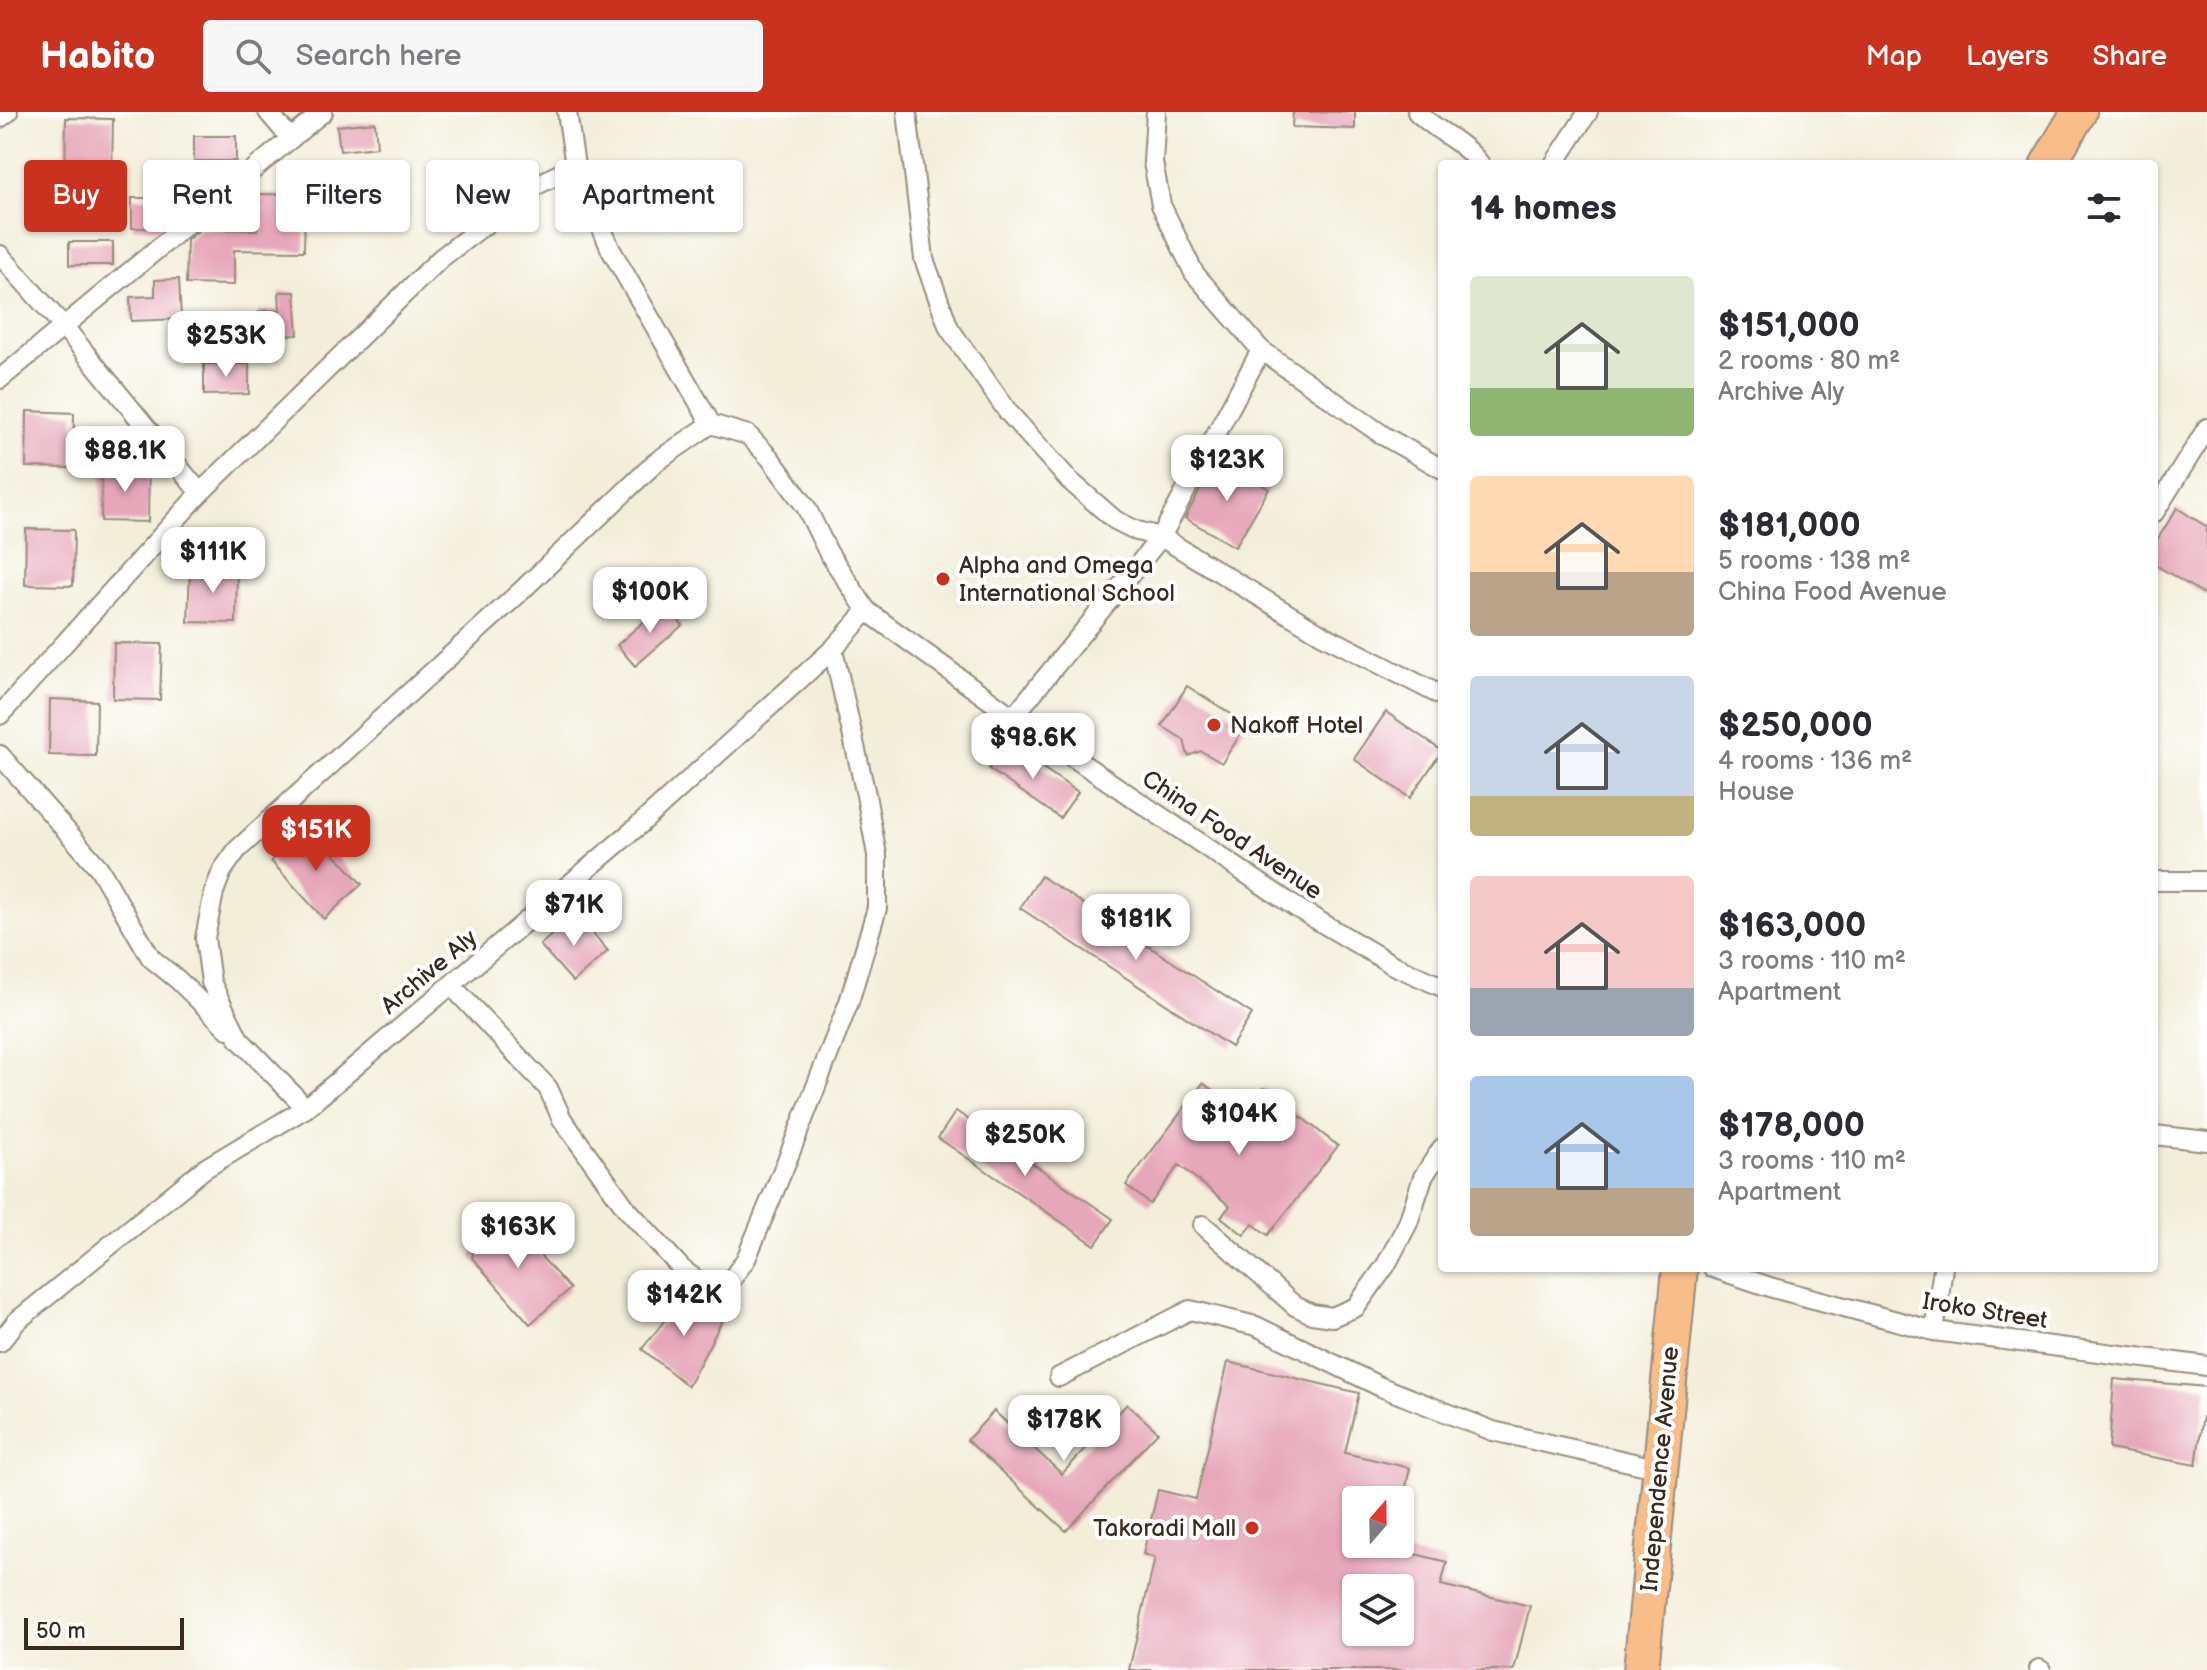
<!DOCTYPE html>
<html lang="en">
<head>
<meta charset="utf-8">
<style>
	body { margin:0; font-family:"Balsamiq Sans",sans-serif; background:#f7f7f7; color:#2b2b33; height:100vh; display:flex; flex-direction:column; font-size:30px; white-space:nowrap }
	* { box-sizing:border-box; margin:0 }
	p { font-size:26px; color:#7c7c81 }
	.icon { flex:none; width:44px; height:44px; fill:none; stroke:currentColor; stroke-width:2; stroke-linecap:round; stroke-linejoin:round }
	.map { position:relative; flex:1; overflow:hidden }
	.details { position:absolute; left:1438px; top:48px; width:720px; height:1112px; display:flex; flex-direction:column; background:#fff; border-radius:8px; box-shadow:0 2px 6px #0004 }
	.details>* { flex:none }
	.hud { position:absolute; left:24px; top:48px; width:760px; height:72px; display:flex; gap:16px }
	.needle { width:52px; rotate:20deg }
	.fabs { position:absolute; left:1342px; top:1374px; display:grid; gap:16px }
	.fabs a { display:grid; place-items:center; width:72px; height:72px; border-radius:8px; background:#fff; box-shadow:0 2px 6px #0004; font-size:40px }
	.scale { position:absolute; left:24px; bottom:20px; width:160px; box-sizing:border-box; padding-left:8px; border:4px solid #3b2a1e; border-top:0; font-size:22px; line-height:28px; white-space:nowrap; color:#3b2a1e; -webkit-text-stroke:6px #fff; paint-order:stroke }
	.price { position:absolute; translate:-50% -68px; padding:0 18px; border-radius:16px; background:#fff; color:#222; font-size:26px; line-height:52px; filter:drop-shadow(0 2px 4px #0008) }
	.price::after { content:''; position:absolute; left:50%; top:48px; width:24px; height:18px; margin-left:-12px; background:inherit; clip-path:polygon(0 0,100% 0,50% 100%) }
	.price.on { background:#c8321e; color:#fff }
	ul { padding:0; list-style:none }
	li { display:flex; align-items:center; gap:24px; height:200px; padding:0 32px }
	li span { display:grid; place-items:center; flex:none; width:224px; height:160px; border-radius:8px; color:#555 }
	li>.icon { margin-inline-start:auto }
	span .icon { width:96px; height:96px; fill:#fffc; stroke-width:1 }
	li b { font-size:34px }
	h2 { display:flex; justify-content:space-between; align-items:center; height:96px; padding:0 32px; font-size:34px }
	.chip { padding:0 28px; border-radius:8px; background:#fff; box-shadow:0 2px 6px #0004; font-size:28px; line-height:72px }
	.chip.on { background:#c8321e; color:#fff }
	header { display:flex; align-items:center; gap:48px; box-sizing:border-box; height:112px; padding:0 40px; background:#c8321e; color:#fff }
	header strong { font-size:38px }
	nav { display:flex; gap:44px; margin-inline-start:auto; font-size:28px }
	.search { width:560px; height:72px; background:#f7f7f7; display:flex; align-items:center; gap:20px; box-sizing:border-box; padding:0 28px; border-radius:8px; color:#7c7c81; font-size:30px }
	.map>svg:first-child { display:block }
	.building { fill:#e7a7ba; fill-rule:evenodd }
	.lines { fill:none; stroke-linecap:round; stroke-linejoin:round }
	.street-casing { stroke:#978c7c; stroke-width:22 }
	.highway-casing { stroke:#978c7c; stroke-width:38 }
	.street { stroke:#fff; stroke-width:18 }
	.highway { stroke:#f8bd89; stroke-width:34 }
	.poi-dot { fill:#c8321e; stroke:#fff; stroke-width:3 }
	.labels { text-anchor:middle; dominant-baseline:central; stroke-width:8; stroke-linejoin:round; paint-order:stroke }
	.poi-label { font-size:24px; fill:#3b2a1e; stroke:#fff; text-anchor:start }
	.street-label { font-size:24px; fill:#3b2a1e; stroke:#fff }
</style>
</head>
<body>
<header>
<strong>Habito</strong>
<div class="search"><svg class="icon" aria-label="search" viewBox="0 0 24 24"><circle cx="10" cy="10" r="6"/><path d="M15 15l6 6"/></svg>Search here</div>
<nav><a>Map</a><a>Layers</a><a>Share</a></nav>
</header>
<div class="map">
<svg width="2207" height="1558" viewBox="0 0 2207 1558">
	<rect width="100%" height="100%" fill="#fff"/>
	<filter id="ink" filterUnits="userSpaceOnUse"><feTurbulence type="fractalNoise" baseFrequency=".0125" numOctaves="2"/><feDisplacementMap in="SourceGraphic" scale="16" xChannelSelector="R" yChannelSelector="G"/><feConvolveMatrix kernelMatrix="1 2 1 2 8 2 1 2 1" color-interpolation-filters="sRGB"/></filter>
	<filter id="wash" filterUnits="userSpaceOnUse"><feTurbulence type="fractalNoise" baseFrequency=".006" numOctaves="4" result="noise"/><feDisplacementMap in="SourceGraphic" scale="32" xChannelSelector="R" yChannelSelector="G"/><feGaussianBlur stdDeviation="1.8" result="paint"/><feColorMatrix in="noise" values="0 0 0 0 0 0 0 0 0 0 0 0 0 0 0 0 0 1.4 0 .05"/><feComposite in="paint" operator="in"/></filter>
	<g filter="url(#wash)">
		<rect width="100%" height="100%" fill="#f3eeda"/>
		<g id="blocks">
			<g class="building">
				<polygon points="1293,0 1355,0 1355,17 1292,15"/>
				<polygon points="66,6 113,7 112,63 65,62"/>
				<polygon points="375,10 377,35 340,39 337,14"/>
				<rect x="194" y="24" width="42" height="25"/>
				<polygon points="258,82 305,83 304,139 234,138 234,173 186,172 187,128 201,117 257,118"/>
				<polygon points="132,86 167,86 168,113 164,116 132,116"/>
				<rect x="69" y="130" width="44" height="23"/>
				<polygon points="179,167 181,207 131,209 130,185 155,184 155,168"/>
				<polygon points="279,180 295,180 298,223 260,224 259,199 280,198"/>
				<polygon points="204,252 249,252 249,282 204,283"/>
				<polygon points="27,299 74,301 73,356 26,355"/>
				<polygon points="1217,347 1269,377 1235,435 1185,406"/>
				<polygon points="102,353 149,354 148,410 101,409"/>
				<polygon points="2177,396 2207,415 2207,484 2154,452 2154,433"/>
				<polygon points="26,417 74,418 73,474 25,473"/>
				<polygon points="190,454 237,455 236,511 188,510"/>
				<polygon points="664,492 683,513 635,554 617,533"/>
				<polygon points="114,531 162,532 160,588 113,587"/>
				<polygon points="1187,574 1247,612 1222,651 1201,639 1188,644 1184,628 1162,614"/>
				<polygon points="50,587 97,589 96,644 49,643"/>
				<polygon points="1386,600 1442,639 1410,686 1354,647"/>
				<polygon points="1006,631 1078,680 1060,706 989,657"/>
				<polygon points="308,714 362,772 324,807 271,749"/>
				<polygon points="1041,764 1252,902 1231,935 1020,796"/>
				<polygon points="576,802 608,839 573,870 540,833"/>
				<polygon points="1203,971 1244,1002 1264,976 1338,1034 1268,1123 1253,1112 1244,1123 1221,1105 1230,1094 1179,1053 1150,1092 1126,1073"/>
				<polygon points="956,999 1113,1107 1095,1133 938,1026"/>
				<polygon points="504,1103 570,1177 530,1212 472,1146 475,1129"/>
				<polygon points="688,1179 723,1207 688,1274 642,1237"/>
				<path d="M 1228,1250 L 1359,1281 L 1345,1341 L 1410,1356 L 1403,1388 L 1356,1388 L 1356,1432 L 1392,1432 L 1391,1436 L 1447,1450 L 1441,1473 L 1530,1494 L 1514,1558 L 1129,1558 L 1155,1446 L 1143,1442 L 1158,1378 L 1196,1387 ZM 1356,1476 L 1400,1476 L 1400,1520 L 1356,1520 Z"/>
				<polygon points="2114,1267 2207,1275 2196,1353 2109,1337"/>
				<polygon points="1127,1292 1158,1320 1066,1419 967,1328 994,1299 1062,1362"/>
			</g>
		</g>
	</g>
	<g filter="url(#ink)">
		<use href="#blocks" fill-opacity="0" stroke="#978c7c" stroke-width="2"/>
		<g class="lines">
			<g class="street-casing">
				<g id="street">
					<polyline points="268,0 291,27"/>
					<polyline points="567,0 575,54 611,138 711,312 748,323 770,346 806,395 828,440 867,499 1013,605 1297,796 1393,853 1442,875"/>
					<polyline points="907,0 924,147 949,216 1008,300 1069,368 1115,408 1137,419 1161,425 1323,523 1442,584"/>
					<polyline points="1156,0 1153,50 1161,93 1194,161 1261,238 1384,324 1442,357"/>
					<path d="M 1417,0 C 1437,20 1463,29 1480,52"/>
					<polyline points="0,6 8,0"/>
					<polyline points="1554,52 1588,0"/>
					<polyline points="0,143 64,215 200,381"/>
					<polyline points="0,267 323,0"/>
					<polyline points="2154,401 2207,316"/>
					<polyline points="0,603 200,381 441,146 537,73 575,54"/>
					<polyline points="1013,605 1161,425 1261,238"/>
					<polyline points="0,643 99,756 151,846 178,868 228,917"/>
					<polyline points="2154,769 2207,769"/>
					<polyline points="451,873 548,976 562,1007 626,1096 682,1157 706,1175 729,1171 746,1147 790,1041 849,890 877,796 877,743 866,683 833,537"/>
					<polyline points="306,996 239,927 211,870 205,826 214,780 222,759 237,738 518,482 656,350 711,312"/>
					<polyline points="2154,1023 2207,1029"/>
					<polyline points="1203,1113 1295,1194 1312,1202 1332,1205 1356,1195 1386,1153 1408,1111 1423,1065 1442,1036"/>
					<polyline points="1713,1156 1773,1176 1934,1219 2207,1254"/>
					<polyline points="1934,1219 1943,1156"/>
					<polyline points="0,1230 17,1209 204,1057 306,996 637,715 833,537 867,499"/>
					<polyline points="1059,1265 1190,1198 1256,1214 1381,1275 1493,1319 1660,1357"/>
					<polyline points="2039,1557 2041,1558"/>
				</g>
			</g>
			<g class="highway-casing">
				<g id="highway">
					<polyline points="2048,52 2079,0"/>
					<polyline points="1641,1558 1680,1156"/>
				</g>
			</g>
			<use href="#street" class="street"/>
			<use href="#highway" class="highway"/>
		</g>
	</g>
	<g class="poi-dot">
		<circle cx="943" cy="467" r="8"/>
		<circle cx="1214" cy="613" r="8"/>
		<circle cx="1252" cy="1416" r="8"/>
	</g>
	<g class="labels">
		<g class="poi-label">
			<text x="959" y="453">Alpha and Omega<tspan x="959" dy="28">International School</tspan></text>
			<text x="1230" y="613">Nakoff Hotel</text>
			<text x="1236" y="1416" text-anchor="end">Takoradi Mall</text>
		</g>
		<g class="street-label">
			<text transform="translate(1232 723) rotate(34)">China Food Avenue</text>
			<text transform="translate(429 860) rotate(-40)">Archive Aly</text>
			<text transform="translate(1985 1199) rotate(9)">Iroko Street</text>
			<text transform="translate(1660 1357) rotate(-85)">Independence Avenue</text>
		</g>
	</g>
</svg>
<div class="fabs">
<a><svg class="needle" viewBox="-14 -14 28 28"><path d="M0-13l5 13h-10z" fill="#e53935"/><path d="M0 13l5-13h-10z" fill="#7c7c81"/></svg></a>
<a><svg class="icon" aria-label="layers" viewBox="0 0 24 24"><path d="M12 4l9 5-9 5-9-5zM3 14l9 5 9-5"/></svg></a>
</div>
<div class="scale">50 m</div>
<b class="price" style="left:226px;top:267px">$253K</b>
<b class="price" style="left:125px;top:382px">$88.1K</b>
<b class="price" style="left:1227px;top:391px">$123K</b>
<b class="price" style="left:213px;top:483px">$111K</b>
<b class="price" style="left:650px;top:523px">$100K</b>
<b class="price" style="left:1033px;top:669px">$98.6K</b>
<b class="price on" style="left:316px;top:761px">$151K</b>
<b class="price" style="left:574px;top:836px">$71K</b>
<b class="price" style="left:1136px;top:850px">$181K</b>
<b class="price" style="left:1239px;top:1045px">$104K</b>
<b class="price" style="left:1025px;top:1066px">$250K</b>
<b class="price" style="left:518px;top:1158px">$163K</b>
<b class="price" style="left:684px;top:1226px">$142K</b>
<b class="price" style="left:1064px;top:1351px">$178K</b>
<div class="hud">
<a class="chip on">Buy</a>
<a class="chip">Rent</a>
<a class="chip">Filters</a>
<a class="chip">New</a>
<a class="chip">Apartment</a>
</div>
<section class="details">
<h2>14 homes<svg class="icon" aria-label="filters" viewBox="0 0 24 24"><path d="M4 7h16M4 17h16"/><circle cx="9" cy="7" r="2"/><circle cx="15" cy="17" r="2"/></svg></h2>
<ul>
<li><span style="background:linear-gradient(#dfe7d0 70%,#8fb573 0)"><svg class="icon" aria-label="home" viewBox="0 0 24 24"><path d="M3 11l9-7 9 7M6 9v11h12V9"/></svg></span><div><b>$151,000</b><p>2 rooms · 80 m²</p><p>Archive Aly</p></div></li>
<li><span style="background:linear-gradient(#ffd9b3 60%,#b9a48a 0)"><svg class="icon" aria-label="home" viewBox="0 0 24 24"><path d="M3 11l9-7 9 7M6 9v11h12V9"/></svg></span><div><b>$181,000</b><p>5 rooms · 138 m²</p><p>China Food Avenue</p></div></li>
<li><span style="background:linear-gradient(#c9d6e8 75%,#c2b280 0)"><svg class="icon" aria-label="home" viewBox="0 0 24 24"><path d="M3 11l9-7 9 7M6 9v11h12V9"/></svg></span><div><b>$250,000</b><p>4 rooms · 136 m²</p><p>House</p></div></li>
<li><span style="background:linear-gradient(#f6c9c9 70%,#9aa5b1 0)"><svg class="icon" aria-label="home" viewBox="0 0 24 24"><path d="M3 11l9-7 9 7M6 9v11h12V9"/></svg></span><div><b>$163,000</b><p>3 rooms · 110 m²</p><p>Apartment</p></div></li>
<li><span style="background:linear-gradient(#a9c7e8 70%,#b9a48a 0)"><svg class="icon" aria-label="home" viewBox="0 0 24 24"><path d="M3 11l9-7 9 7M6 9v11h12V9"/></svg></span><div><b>$178,000</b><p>3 rooms · 110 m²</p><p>Apartment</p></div></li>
</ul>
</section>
</div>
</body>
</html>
